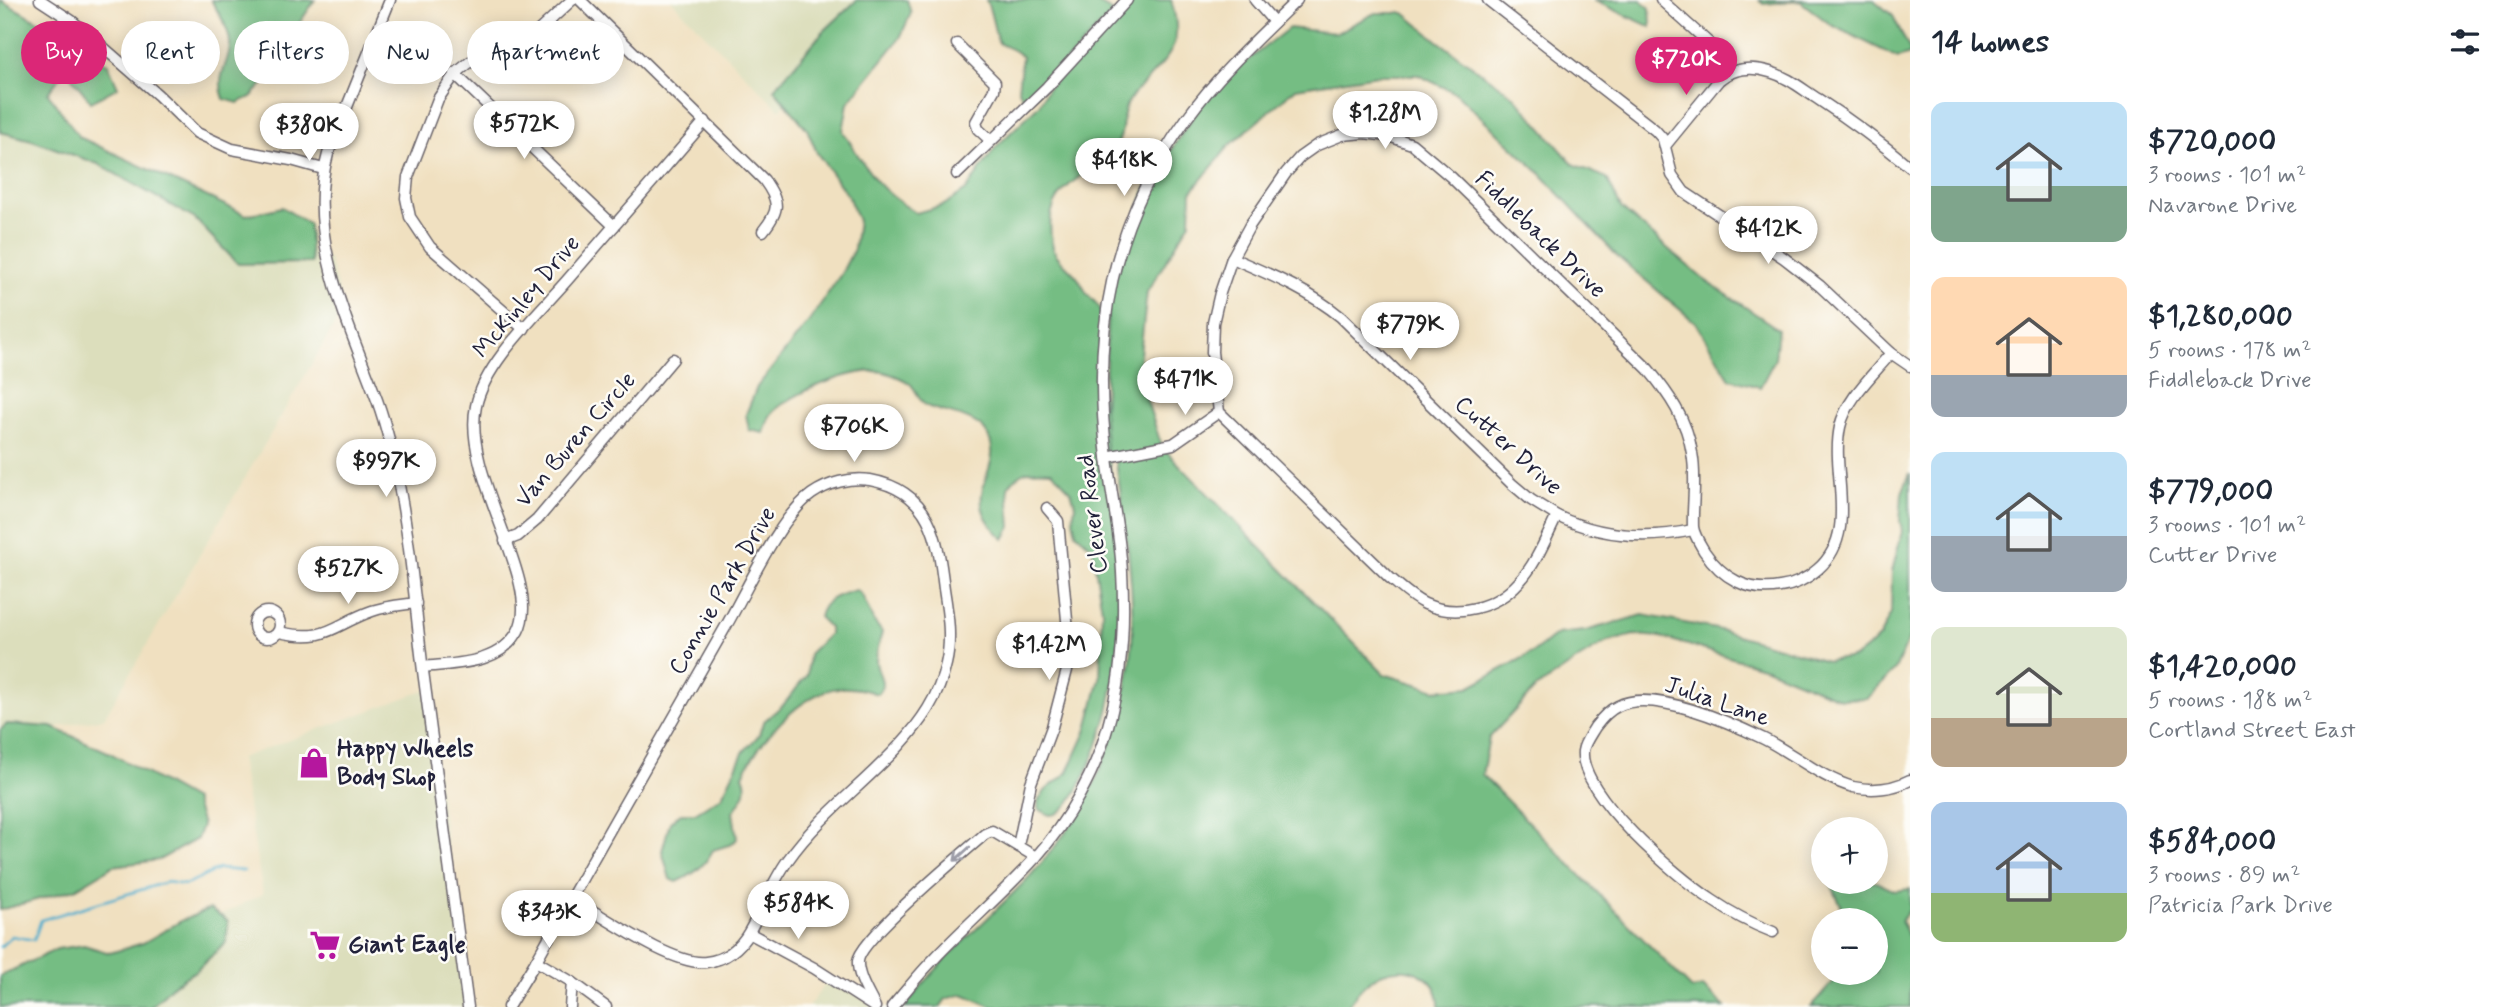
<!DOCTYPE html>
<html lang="en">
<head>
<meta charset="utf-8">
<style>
	body { margin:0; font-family:Mynerve,sans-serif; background:#f6f6f7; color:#1f2937; height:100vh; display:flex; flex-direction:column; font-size:26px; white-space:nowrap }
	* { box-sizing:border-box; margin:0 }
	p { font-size:23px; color:#747a83 }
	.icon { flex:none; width:38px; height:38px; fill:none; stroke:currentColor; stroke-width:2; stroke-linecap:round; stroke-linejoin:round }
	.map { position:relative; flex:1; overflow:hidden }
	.drawer { display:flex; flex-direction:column; background:#fff; width:595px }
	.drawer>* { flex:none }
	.top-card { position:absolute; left:21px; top:21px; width:665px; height:63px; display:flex; gap:14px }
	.tools { position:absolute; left:1811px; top:817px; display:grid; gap:14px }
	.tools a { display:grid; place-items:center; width:77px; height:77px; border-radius:50%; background:#fff; box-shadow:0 4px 18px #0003; font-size:35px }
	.price { position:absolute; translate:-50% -60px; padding:0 16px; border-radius:24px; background:#fff; color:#222; font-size:23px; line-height:46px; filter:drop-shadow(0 2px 4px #0008) }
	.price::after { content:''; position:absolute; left:50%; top:42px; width:21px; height:16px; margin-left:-10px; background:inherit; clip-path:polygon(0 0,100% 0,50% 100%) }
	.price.on { background:#db2777; color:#fff }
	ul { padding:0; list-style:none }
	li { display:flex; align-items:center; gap:21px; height:175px; padding:0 21px }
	li span { display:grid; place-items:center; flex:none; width:196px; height:140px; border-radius:14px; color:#555 }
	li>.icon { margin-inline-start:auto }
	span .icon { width:84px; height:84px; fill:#fffc; stroke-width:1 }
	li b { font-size:30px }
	h2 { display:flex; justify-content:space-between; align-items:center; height:84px; padding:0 21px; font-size:30px }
	.pill { padding:0 24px; border-radius:32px; background:#fff; box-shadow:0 4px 18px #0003; font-size:24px; line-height:63px }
	.pill.on { background:#db2777; color:#fff }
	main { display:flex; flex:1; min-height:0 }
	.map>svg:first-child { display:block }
	.built { fill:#dcdebc }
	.forest { fill:#74bd83; stroke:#4b705f; stroke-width:2 }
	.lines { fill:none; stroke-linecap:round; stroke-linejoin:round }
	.stream { stroke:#4eaecd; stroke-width:2.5 }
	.minor-casing { stroke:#6a646a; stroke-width:13 }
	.minor { stroke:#fff; stroke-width:10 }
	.oneway { stroke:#9c9ca7 }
	.labels { text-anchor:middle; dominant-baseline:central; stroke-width:5; stroke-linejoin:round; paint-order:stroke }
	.street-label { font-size:24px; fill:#22223b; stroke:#fdfcf7 }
	.poi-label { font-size:24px; font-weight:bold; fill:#22223b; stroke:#fdfcf7; text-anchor:start }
</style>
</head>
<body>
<main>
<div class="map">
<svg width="1910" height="1007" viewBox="0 0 1910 1007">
	<rect width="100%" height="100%" fill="#fdfcf7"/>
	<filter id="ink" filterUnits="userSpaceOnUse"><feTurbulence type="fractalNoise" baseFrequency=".0143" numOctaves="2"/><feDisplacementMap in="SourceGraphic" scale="14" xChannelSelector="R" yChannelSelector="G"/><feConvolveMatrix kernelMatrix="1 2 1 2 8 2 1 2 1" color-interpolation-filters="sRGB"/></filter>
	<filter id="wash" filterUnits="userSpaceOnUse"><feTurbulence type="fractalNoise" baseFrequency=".00686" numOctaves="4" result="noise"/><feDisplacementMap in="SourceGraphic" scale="28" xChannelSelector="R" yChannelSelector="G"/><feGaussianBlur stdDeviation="1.57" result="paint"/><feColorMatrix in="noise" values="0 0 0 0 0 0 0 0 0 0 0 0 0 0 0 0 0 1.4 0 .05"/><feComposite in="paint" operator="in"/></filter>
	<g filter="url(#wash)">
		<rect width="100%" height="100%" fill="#f0e0c0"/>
		<g class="built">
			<polygon points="671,0 870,0 780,110"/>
			<polygon points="0,111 329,259 344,309 104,718 0,738"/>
			<polygon points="426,690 468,1007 45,1007 53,998 263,894 240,758"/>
			<polygon points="830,978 875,1007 808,1007"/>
		</g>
		<g class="forest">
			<polygon points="0,0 58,32 79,52 108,64 118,87 91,102 66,70 48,93 79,137 246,215 282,207 309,224 311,263 238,264 195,219 98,164 32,140 0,132"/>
			<path d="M 211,0 L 315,0 L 294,31 L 279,68 L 251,97 L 238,103 L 224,99 C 215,76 228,67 230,46 C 231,31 218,12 211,0 Z"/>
			<path d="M 857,0 L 907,0 L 911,13 L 900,38 L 848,103 L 843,131 C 867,170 876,188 916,213 L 944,205 L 966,190 L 996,147 L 1039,105 L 1048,88 L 1129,0 L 1171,0 C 1184,42 1173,53 1144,83 C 1138,90 1131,96 1127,104 C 1120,118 1126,134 1114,148 C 1084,182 1041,185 1052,243 C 1054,258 1067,265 1076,276 C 1081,281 1083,288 1087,294 C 1091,298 1099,305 1100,310 C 1102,316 1100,325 1100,332 C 1100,349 1099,367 1101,385 C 1113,512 1145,663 1082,781 C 1077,791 1064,815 1051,815 C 1047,815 1042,811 1038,808 L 1038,801 L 1046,790 L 1068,772 L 1086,732 L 1100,679 L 1102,610 L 1092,547 L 1076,533 L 1073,520 L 1075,505 L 1071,491 L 1052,471 C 1030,470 1021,468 1008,487 L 1011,527 L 1004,539 C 952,493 1010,470 986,432 C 976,417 946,413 929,407 C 919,403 917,389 909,383 C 904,379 891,374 884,372 C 858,366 790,393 772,413 C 768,418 766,427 764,433 L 749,430 L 746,414 L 757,387 L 810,320 L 841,274 L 854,249 L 858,221 L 848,196 L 817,153 L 807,129 L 774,89 L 822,33 Z"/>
			<path d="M 986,0 L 1092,0 L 1113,12 L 1027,104 L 1018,89 L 1022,57 C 1013,47 1005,48 999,43 C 995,38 992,11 986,0 Z"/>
			<polygon points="1593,0 1641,0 1650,8 1651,27"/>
			<polygon points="1759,0 1874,0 1893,16 1910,50 1910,54 1898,58 1831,25 1800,1 1763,4"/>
			<path d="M 1375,13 L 1404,13 L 1438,41 L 1515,97 L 1573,164 L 1607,178 L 1621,208 L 1702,278 L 1778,329 L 1775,359 L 1760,387 L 1730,379 L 1696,323 L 1618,257 L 1540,173 L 1456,93 L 1418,75 L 1378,75 L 1296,88 L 1229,146 L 1191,192 L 1190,222 L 1147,292 L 1138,373 L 1162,447 L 1384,674 L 1436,690 L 1469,687 L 1534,652 L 1557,634 L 1585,631 L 1643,615 L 1716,629 L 1827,661 L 1855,657 L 1879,638 L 1891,613 L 1892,572 L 1902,531 L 1900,521 L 1902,493 L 1910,473 L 1910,636 L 1895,670 L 1867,698 L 1841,699 L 1766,668 L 1661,637 L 1634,635 L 1607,642 L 1580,658 L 1535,689 L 1489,738 L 1482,775 L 1692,989 L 1703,987 L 1725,1007 L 1439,1007 C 1440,976 1410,964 1383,973 C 1367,979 1356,994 1347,1007 L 993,1007 L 963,994 L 946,999 L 940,1007 L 905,1007 C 941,958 988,920 1030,876 C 1046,858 1063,838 1076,817 C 1103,774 1129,697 1132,646 C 1135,583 1124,518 1115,455 L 1107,457 L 1104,417 L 1108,299 L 1145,190 L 1211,89 L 1289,28 L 1336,33 Z"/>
			<path d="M 856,590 L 862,595 L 873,620 L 882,632 C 880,641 876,652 876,661 C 876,674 889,682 877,694 C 864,689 853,687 839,688 C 801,692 758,742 743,775 C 750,791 742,799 733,812 L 737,839 L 732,844 L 713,850 C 704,867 694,874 677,882 L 670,879 L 662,851 L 670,822 L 681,813 L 695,813 L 722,796 L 744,751 L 759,735 L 763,722 L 784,704 L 807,675 L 809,654 L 829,634 L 829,627 L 819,617 C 823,598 840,595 856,590 Z"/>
			<polygon points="7,724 52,727 110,753 194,800 202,825 197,839 159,860 113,866 75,889 0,910 0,730"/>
			<polygon points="1830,882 1876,882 1895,891 1910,889 1910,909 1901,921 1910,938 1910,1007 1811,1007 1841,973 1876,973 1876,920 1848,920"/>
			<polygon points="210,909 228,921 226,942 198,969 172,986 151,1007 0,1007 0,976 57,949 84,945 110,953 143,943 183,920"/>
		</g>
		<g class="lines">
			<polyline class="stream" points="0,947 12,936 34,940 41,920 167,882 185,885 219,869 244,871"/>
		</g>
	</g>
	<g filter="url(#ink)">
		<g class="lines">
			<g class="minor-casing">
				<g id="minor">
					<polyline points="40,0 72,21 96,41 158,95 197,133 232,149 291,160 323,169"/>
					<path d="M 390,0 L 328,154 C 305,236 349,324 377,400 C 389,433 396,467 402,502 C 412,558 416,615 423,671 C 439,783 454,895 468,1007"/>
					<path d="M 580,0 L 764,180 C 780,202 780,210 763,231"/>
					<polyline points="1255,0 1274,22"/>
					<polyline points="1488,0 1655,130 1663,139 1672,175 1684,192 1784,258 1820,286 1891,353 1910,366"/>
					<polyline points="1661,0 1719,52 1729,72"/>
					<polyline points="957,44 995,82 994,90 976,122 978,129 990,140"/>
					<polyline points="455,74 614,226"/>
					<path d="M 1665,146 L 1719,80 C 1733,68 1752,66 1770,72 C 1788,77 1802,89 1818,99 C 1850,120 1880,142 1910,167"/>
					<polyline points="957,174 1047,87 1127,0"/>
					<path d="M 1232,258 C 1271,275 1308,290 1341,317 L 1512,484 L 1531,500 L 1557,516"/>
					<polyline points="524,329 430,247 410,217 406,198 408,177 438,99 455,74 470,62 485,54 533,36 572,0"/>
					<polyline points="1107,457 1173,444 1219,412"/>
					<path d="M 1693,530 C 1645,540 1601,537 1557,516 C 1546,538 1536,564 1519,582 C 1496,608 1457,618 1425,604 C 1412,598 1401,587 1390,578 L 1219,412 L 1212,352 L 1213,323 L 1220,293 L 1232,258 L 1250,225 L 1286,173 L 1300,157 L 1317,145 L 1342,135 L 1364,133 L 1389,136 L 1412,144 L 1451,177 L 1648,369 C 1669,394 1687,420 1692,453 C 1697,478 1692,502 1693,527 C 1694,535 1700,544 1704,551 C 1722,578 1748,593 1780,587 C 1795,585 1807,579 1818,569 C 1860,532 1830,473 1840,427 C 1846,399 1874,374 1891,353"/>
					<polyline points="505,541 518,536 537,520 673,359"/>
					<circle cx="267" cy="625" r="13"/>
					<path d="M 279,632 C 328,643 332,625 372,611 C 386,606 401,605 416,603"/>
					<path d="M 423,667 C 457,663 499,665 518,631 C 544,584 461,474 476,406 C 485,362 539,313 569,278 C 614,226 659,174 705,121"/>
					<polyline points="1018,846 1031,783 1052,727 1067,670 1069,642 1058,521 1047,508"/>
					<path d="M 1773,932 C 1752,924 1731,913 1712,900 C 1677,877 1579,794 1583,751 C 1584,743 1591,734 1595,727 C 1601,719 1609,710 1618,706 C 1653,688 1731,723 1764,739 C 1792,753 1823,779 1853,787 C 1872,791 1893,789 1910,780"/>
					<polyline points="749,933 814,968 873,1006"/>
					<path d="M 536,961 C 598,849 663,737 726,626 C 747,590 779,517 812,494 C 828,483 850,477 870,480 C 931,491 938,538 944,589 C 948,614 952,639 946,664 C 939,697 921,722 899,746 C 863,785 819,816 788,860 C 772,882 763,908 749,932 C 740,948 725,960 706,962 C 672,966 602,915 571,898"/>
					<polyline points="508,1007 536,961 572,982 606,1007"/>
					<polyline points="570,1007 572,982"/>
					<path d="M 875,1007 C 869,994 857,976 858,961 C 860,939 963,853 985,834 L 992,831 L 1036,857"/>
					<path d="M 892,1007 C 906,991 919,974 934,959 C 967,924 1004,893 1036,857 C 1068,821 1095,773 1108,726 C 1122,677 1125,623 1122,572 C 1120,533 1111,495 1107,457 C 1091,331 1111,223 1187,118 C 1218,75 1259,37 1297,0"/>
				</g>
			</g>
			<use href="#minor" class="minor"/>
		</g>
		<defs><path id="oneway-shaft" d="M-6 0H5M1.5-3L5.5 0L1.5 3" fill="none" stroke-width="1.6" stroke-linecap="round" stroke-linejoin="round" transform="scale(1.75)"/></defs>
		<use class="oneway" href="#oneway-shaft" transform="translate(962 854) rotate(138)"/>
	</g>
	<defs>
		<g id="shop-bare" transform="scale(2.415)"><path d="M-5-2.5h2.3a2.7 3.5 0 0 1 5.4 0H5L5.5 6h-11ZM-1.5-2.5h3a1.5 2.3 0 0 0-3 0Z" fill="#b5179e" stroke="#fdfcf7" stroke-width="2.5" paint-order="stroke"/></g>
		<g id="supermarket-bare" transform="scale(2.415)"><path d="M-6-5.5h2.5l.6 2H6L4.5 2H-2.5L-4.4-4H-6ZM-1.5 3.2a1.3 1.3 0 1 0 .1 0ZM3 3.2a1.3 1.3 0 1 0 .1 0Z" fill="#b5179e" stroke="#fdfcf7" stroke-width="2.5" paint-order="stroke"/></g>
	</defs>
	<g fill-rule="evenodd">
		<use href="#shop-bare" x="314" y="763"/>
		<use href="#supermarket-bare" x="325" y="945"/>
	</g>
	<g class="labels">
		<g class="street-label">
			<text transform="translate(1540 235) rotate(44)">Fiddleback Drive</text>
			<text transform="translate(527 297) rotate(-50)">McKinley Drive</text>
			<text transform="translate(576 440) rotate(-49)">Van Buren Circle</text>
			<text transform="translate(1508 446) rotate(42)">Cutter Drive</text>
			<text transform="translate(1093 514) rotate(-97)">Clever Road</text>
			<text transform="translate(723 591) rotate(-60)">Connie Park Drive</text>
			<text transform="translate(1717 702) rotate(19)">Julia Lane</text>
		</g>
		<g class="poi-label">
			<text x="337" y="749">Happy Wheels<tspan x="337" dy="28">Body Shop</tspan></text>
			<text x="348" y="945">Giant Eagle</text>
		</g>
	</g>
</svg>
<div class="tools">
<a>+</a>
<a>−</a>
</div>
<b class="price on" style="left:1686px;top:97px">$720K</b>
<b class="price" style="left:1385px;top:151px">$1.28M</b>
<b class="price" style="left:524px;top:161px">$572K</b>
<b class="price" style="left:309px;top:163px">$380K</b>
<b class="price" style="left:1124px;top:198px">$418K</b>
<b class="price" style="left:1768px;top:266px">$412K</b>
<b class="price" style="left:1410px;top:362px">$779K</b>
<b class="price" style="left:1185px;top:417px">$471K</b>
<b class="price" style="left:854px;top:464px">$706K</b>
<b class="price" style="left:386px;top:499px">$997K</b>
<b class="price" style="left:348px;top:606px">$527K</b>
<b class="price" style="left:1049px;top:682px">$1.42M</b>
<b class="price" style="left:798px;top:941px">$584K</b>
<b class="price" style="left:549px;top:950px">$343K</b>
<div class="top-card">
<a class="pill on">Buy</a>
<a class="pill">Rent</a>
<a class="pill">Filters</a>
<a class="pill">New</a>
<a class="pill">Apartment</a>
</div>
</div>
<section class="drawer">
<h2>14 homes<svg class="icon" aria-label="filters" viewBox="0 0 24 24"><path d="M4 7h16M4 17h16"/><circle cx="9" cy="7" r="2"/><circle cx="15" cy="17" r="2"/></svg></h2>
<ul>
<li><span style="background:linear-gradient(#bfe0f5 60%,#7fa58c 0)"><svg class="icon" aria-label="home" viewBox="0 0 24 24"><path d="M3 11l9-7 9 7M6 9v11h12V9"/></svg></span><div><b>$720,000</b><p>3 rooms · 101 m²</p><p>Navarone Drive</p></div></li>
<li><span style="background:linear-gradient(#ffd9b3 70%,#9aa5b1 0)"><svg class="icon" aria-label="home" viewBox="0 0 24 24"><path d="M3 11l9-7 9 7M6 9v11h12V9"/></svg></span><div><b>$1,280,000</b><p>5 rooms · 178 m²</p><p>Fiddleback Drive</p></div></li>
<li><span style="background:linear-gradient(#bfe0f5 60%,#9aa5b1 0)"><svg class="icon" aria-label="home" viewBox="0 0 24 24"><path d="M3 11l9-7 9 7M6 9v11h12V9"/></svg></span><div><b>$779,000</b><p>3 rooms · 101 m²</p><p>Cutter Drive</p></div></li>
<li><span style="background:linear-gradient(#dfe7d0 65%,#b9a48a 0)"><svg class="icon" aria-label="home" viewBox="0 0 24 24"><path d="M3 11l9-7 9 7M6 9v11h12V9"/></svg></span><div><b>$1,420,000</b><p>5 rooms · 188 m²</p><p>Cortland Street East</p></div></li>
<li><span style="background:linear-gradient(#a9c7e8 65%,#8fb573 0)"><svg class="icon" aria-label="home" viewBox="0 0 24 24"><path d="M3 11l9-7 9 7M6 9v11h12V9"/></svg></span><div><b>$584,000</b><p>3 rooms · 89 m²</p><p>Patricia Park Drive</p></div></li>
</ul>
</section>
</main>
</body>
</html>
